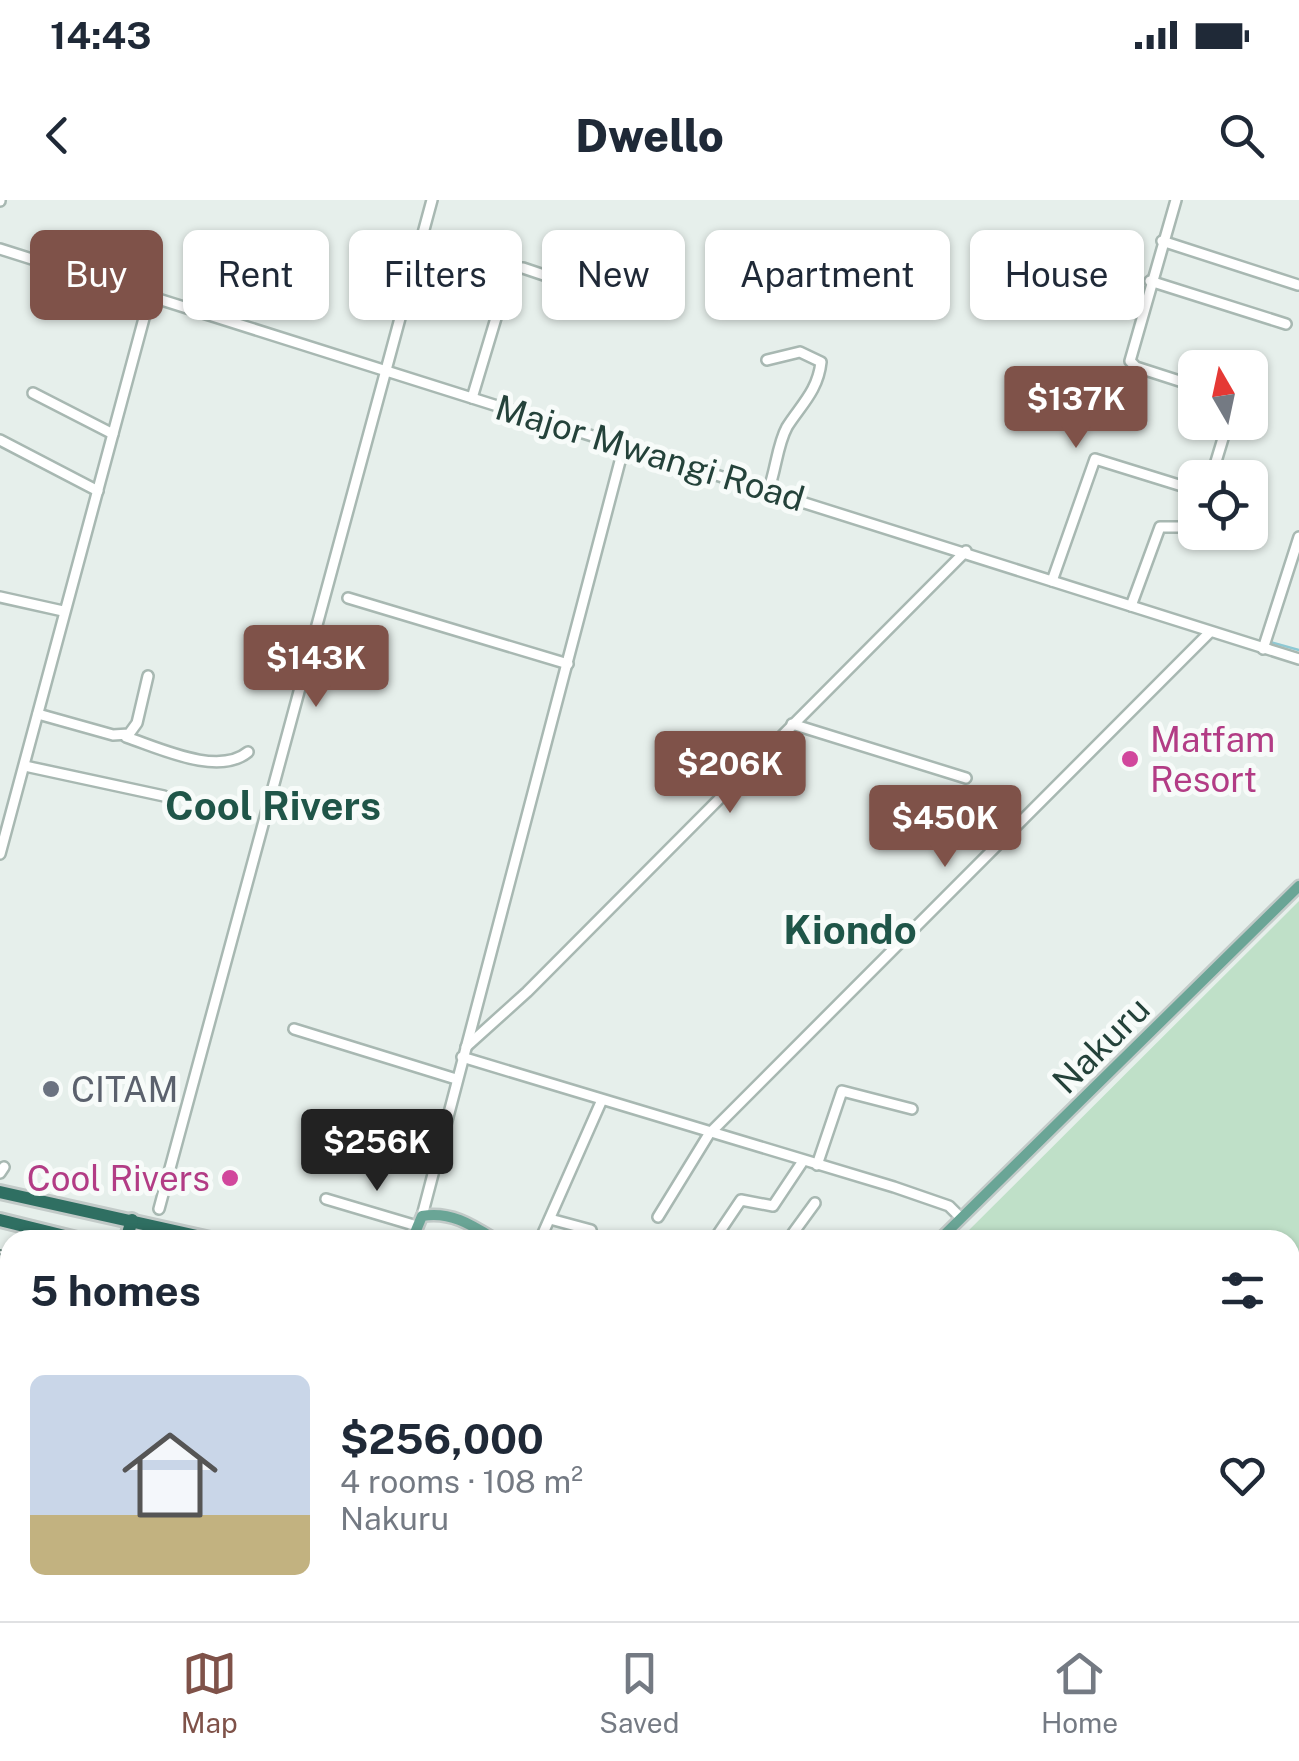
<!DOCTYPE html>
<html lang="en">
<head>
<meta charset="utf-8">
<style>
	body { margin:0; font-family:"Public Sans",sans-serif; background:#f6f6f7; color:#1f2937; height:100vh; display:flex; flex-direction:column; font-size:38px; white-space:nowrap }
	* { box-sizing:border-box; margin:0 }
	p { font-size:32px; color:#747a83 }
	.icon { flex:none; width:55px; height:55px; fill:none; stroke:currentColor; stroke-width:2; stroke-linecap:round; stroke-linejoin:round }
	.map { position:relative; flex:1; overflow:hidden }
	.sheet { position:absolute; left:0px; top:1030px; width:1300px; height:392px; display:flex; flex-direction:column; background:#fff; border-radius:30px 30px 0 0; box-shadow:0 2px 8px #0004 }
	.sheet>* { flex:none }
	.banner { position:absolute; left:30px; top:30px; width:1240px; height:90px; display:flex; gap:20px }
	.needle { width:65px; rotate:351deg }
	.controls { position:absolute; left:1178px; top:150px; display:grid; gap:20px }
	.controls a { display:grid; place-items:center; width:90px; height:90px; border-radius:15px; background:#fff; box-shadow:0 2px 8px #0004; font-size:50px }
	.price { position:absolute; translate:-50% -85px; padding:0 22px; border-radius:10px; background:#7f5249; color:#fff; font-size:32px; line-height:65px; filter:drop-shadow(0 2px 5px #0008) }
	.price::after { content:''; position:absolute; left:50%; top:60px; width:30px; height:22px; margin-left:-15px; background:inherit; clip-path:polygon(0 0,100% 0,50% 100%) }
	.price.current { background:#222; color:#fff }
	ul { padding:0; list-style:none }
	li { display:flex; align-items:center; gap:30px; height:250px; padding:0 30px }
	li span { display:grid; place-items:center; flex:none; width:280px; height:200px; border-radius:15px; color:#555 }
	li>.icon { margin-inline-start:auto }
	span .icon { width:120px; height:120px; fill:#fffc; stroke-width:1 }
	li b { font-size:42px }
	h2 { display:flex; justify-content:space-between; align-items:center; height:120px; padding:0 30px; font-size:42px }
	.chip { padding:0 35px; border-radius:15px; background:#fff; box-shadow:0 2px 8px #0004; font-size:35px; line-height:90px }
	.chip.current { background:#7f5249; color:#fff }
	.status { display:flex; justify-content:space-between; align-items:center; height:70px; padding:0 50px; background:#fff; direction:ltr }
	.status svg { height:28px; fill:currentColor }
	header { display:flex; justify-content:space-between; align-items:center; height:130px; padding:0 30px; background:#fff; font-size:45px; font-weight:800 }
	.tabs { display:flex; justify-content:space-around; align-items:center; height:140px; border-top:2px solid #e0e1e3; background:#fff; font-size:28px; color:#747a83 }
	.tabs a { display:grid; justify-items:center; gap:5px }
	.tabs .current { color:#7f5249 }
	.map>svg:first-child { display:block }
	.green { fill:#bfe0c8 }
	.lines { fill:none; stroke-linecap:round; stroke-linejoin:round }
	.stream { stroke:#8ec9d4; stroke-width:2.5 }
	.minor-casing { stroke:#a8b8b2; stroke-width:14 }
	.major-casing { stroke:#c2cac8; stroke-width:15 }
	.highway-casing { stroke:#c2cac8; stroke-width:18 }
	.minor { stroke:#fff; stroke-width:9 }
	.major { stroke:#6aa596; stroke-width:10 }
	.highway { stroke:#2f6f62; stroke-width:12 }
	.rail-casing { stroke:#5f7d75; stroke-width:6 }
	.rail { stroke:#f7fbf9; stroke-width:2.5; stroke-dasharray:8; stroke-linecap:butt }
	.hotel-dot { fill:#d1479c; stroke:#f7fbf9; stroke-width:4 }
	.worship-dot { fill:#6b7280; stroke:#f7fbf9; stroke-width:4 }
	.labels { text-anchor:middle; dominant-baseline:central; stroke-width:10; stroke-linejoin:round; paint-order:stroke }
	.street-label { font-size:35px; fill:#24423a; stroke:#f7fbf9 }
	.hotel-label { font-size:35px; fill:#b23c85; stroke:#f7fbf9; text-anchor:start }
	.worship-label { font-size:35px; fill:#5b616d; stroke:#f7fbf9; text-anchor:start }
	.quarter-label { font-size:40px; font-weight:bold; fill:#1f5548; stroke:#f7fbf9 }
</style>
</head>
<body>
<div class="status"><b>14:43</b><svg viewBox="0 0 49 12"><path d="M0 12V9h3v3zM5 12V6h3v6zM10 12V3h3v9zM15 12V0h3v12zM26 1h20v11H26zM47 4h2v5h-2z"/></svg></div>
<header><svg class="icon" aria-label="back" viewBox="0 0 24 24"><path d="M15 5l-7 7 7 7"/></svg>Dwello<svg class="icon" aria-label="search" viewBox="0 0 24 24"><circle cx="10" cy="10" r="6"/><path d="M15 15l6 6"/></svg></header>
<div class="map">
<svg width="1299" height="1421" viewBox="0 0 1299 1421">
	<rect width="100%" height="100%" fill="#e6efeb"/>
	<polygon class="green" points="1299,701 1299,1357 1290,1354 1290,1040 959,1040"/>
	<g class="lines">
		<polyline class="stream" points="1270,442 1299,450"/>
		<g class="minor-casing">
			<g id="minor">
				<polyline points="1176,0 1130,161 1136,167 1195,186"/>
				<polyline points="0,1 0,0"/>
				<polyline points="1162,41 1298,85"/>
				<polyline points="0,49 1299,459"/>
				<polyline points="1150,81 1286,124"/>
				<path d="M 767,160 L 800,152 L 821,162 C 818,191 800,206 787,227 C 777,245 776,271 768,291"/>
				<polyline points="33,193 113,234"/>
				<polyline points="472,198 511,68 523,68 630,104"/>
				<polyline points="0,240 98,291"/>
				<polyline points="1211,278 1228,222"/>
				<polyline points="1052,381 1095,259 1195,290"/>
				<polyline points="0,397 63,411"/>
				<polyline points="348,398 568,464"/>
				<polyline points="1131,406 1160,327 1195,327"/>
				<polyline points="1263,449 1299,337"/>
				<polyline points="38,514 113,535 129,534 137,523 148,476"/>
				<polyline points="792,524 966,578"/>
				<path d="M 126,537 C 157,547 218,577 248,552"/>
				<polyline points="25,566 164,596"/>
				<polyline points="0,654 150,96"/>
				<polyline points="294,829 456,879"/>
				<polyline points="466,847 527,792 966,351"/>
				<polyline points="462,857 894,987 949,1006 961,1018"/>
				<polyline points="817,965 842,891 912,909"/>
				<polyline points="0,973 4,967"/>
				<polyline points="326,999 417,1026"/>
				<polyline points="159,1009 432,0"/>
				<polyline points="422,1016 624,246"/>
				<polyline points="658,1017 709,934 1209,433"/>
				<polyline points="550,1019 591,1030 593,1040"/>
				<polyline points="540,1040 601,902"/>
				<polyline points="714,1040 741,1000 773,1006 803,961"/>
				<polyline points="788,1040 815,1003"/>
				<polyline points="1290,1108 1299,1105"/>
				<polyline points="0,1145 10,1150"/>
				<polyline points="0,1181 10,1189"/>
				<polyline points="0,1222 10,1226"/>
				<polyline points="0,1337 10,1342"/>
				<polyline points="1290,1362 1299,1365"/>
				<polyline points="175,1412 194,1421"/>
				<polyline points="318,1412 325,1421"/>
				<polyline points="527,1412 540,1421"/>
				<polyline points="889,1412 899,1421"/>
				<polyline points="0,1415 1,1419"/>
				<polyline points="69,1421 70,1412"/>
				<polyline points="423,1421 428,1412"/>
				<polyline points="947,1421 974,1412"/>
			</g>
		</g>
		<g class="major-casing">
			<g id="major">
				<path d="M 412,1040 L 422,1016 C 451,1011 472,1025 496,1040"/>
				<polyline points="939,1040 1299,686"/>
			</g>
		</g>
		<g class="highway-casing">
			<g id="highway">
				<polyline points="0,992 215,1040"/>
				<polyline points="0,1020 81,1040"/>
				<polyline points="126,1040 132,1020"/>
				<polyline points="769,1412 772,1421"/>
				<polyline points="807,1412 810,1421"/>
			</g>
		</g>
		<use href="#minor" class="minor"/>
		<use href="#major" class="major"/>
		<use href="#highway" class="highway"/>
		<g class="rail-casing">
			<g id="rail">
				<polyline points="0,1052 10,1055"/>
				<polyline points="826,1412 844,1421"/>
			</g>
		</g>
		<use href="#rail" class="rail"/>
	</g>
	<g class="hotel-dot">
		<circle cx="1130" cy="559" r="10"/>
		<circle cx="230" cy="978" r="10"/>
	</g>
	<circle class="worship-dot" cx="51" cy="889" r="10"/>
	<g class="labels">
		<g class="street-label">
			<text transform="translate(650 253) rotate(17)">Major Mwangi Road</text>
			<text transform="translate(1101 845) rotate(-45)">Nakuru</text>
		</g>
		<g class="hotel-label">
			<text x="1150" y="539">Matfam<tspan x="1150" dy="40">Resort</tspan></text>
			<text x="210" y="978" text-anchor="end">Cool Rivers</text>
		</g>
		<g class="worship-label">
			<text x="71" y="889">CITAM</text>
		</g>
		<g class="quarter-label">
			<text x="273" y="605">Cool Rivers</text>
			<text x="850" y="729">Kiondo</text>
		</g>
	</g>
</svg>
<div class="controls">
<a><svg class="needle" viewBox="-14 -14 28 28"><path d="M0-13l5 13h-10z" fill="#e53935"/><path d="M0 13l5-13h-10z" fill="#747a83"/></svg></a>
<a><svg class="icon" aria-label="locate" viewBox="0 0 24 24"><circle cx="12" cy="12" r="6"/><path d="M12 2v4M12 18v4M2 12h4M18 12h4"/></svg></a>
</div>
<b class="price" style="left:1076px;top:251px">$137K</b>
<b class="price" style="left:316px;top:510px">$143K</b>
<b class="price" style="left:730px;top:616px">$206K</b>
<b class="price" style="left:945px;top:670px">$450K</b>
<b class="price current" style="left:377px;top:994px">$256K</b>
<div class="banner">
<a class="chip current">Buy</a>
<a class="chip">Rent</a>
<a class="chip">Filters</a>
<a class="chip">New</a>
<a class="chip">Apartment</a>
<a class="chip">House</a>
</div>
<section class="sheet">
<h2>5 homes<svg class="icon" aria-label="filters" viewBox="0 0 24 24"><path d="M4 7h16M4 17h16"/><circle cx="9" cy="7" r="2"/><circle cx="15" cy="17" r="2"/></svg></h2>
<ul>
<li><span style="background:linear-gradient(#c9d6e8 70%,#c2b280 0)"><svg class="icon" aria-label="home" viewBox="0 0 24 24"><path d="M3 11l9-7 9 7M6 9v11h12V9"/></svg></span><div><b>$256,000</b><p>4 rooms · 108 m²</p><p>Nakuru</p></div><svg class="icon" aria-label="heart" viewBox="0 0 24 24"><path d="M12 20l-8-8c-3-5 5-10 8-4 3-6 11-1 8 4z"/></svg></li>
</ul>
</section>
</div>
<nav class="tabs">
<a class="current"><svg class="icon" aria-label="map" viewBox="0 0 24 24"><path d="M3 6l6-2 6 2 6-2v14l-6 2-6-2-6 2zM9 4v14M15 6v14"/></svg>Map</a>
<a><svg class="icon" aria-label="saved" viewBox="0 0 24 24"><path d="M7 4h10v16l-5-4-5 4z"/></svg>Saved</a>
<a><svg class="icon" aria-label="home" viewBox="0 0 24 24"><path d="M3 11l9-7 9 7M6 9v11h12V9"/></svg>Home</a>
</nav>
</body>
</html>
